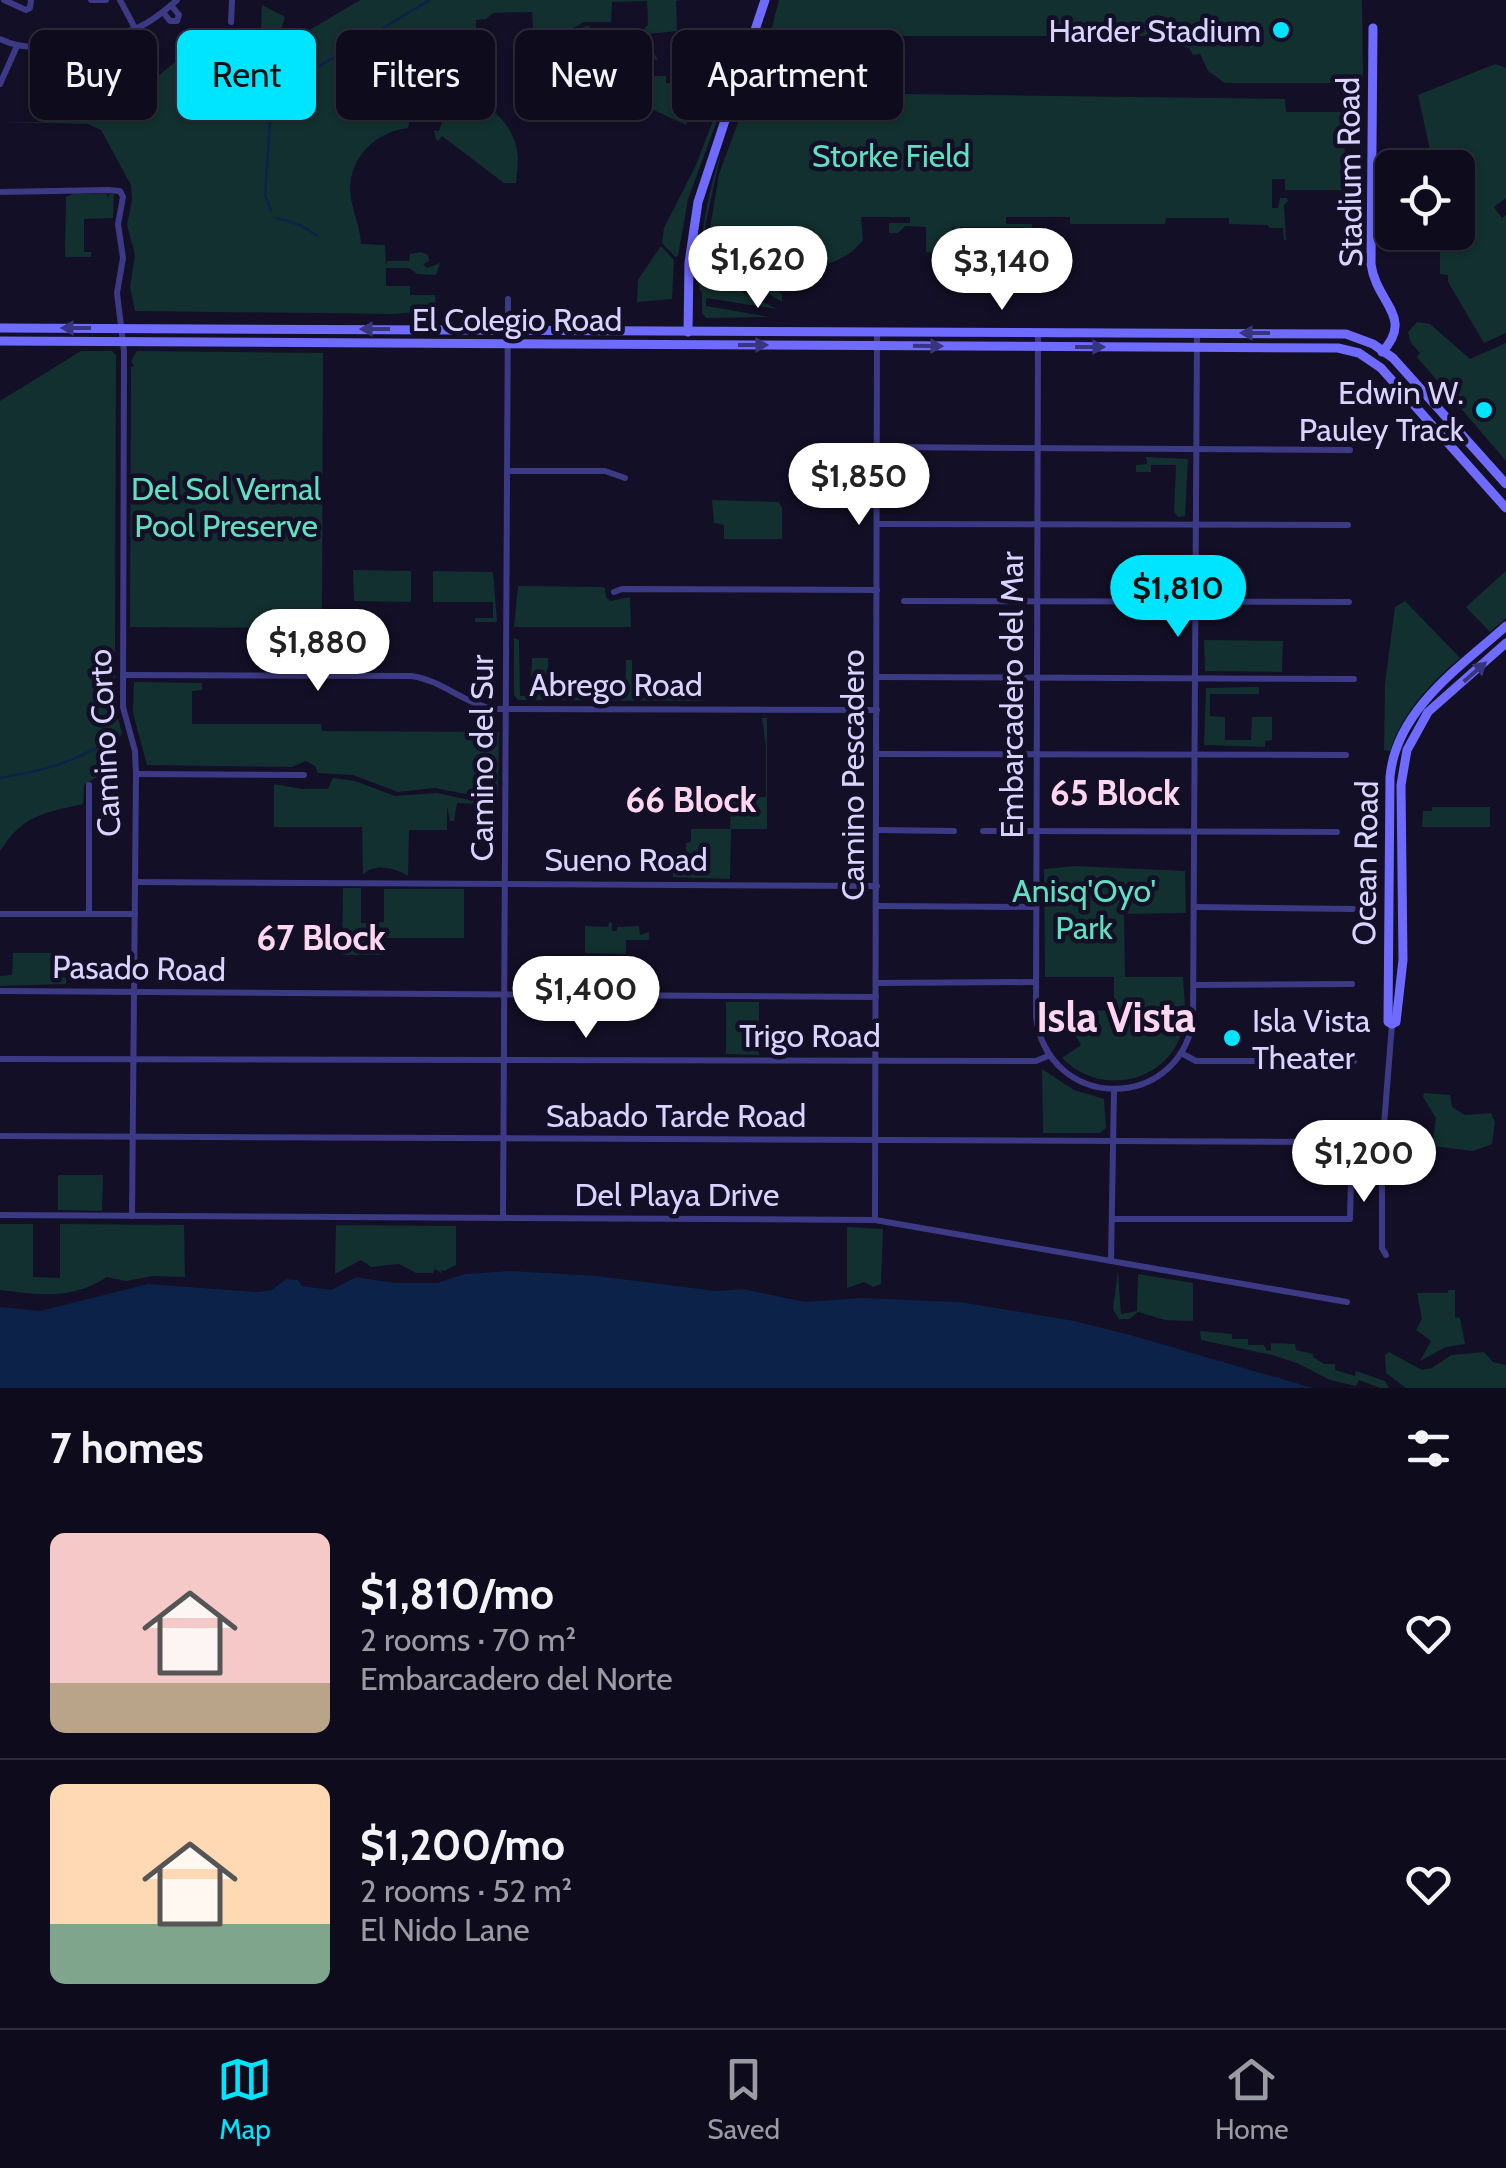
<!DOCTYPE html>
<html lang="en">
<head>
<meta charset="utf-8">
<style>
	body { margin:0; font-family:Cabin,sans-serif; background:#1c1929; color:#f1f3f6; height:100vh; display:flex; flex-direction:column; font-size:38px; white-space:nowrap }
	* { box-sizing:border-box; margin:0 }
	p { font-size:32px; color:#9b9ba3 }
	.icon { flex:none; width:55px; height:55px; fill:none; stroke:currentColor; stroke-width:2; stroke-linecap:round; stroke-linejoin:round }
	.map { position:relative; height:1388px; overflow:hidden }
	.sheet { display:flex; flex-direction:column; background:#0e0b1c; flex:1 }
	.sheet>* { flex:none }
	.guide { position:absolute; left:30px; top:30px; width:1000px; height:90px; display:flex; gap:20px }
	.buttons { position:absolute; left:1375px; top:150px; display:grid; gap:20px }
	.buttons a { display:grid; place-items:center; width:100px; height:100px; border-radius:15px; background:#0e0b1c; box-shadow:0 2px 8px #0004,0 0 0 2px #2e2b3b; font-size:50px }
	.price { position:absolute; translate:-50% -85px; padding:0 22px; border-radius:35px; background:#fff; color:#222; font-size:32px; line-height:65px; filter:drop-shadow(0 2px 5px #0008) }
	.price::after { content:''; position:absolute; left:50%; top:60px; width:30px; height:22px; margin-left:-15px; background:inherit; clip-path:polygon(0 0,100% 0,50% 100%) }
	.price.selected { background:#00e5ff; color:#111 }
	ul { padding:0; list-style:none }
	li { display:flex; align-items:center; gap:30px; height:250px; padding:0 50px }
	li+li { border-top:2px solid #2e2b3b }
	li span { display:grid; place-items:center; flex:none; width:280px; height:200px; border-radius:15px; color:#555 }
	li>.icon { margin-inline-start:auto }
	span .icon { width:120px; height:120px; fill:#fffc; stroke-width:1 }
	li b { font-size:42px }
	h2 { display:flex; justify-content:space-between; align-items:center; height:120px; padding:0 50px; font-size:42px }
	.chip { padding:0 35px; border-radius:15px; background:#0e0b1c; box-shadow:0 2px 8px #0004,0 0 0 2px #2e2b3b; font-size:35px; line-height:90px }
	.chip.selected { background:#00e5ff; color:#111 }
	.dock { display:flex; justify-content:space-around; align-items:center; height:140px; border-top:2px solid #2e2b3b; background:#0e0b1c; font-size:28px; color:#9b9ba3 }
	.dock a { display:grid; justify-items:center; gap:5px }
	.dock .selected { color:#00e5ff }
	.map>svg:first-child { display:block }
	.green { fill:#12302f }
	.water { fill:#0c2248 }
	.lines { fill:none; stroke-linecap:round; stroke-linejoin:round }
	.stream { stroke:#0c2248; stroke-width:2.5 }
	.street { stroke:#3d3a85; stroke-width:6 }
	.secondary { stroke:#6f6bff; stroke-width:9 }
	.oneway { fill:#38347d }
	.poi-dot { fill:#00e5ff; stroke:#130f26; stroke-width:4 }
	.labels { text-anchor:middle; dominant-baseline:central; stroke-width:9; stroke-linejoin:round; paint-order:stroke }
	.poi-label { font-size:32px; fill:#d9d4ff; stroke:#130f26; text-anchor:end }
	.park-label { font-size:32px; fill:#5fe0c0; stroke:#130f26 }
	.street-label { font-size:32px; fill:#d9d4ff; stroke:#130f26 }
	.neighbourhood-label { font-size:35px; font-weight:bold; fill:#ffd6f0; stroke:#130f26 }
	.district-label { font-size:42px; font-weight:bold; fill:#ffd6f0; stroke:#130f26 }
</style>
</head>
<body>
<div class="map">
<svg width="1506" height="1388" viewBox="0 0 1506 1388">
	<rect width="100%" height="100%" fill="#130f26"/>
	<g class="green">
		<path d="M 360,0 L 680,0 L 676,1 L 677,31 L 648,34 L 644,28 L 648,25 L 647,1 L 612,2 L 611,22 L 584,22 L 570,30 L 555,34 L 545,49 L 525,41 L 533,29 L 532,12 L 493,13 L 486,19 L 476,20 L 476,32 C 435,42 419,67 407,106 L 412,109 L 408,128 C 373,132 345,162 351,199 C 354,215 360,227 361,244 L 385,245 L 386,265 L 387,261 L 409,261 L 410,254 L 421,252 L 428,255 L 429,261 L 423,264 L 427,268 L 440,263 L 436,275 L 417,274 L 409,268 L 386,268 L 386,286 L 410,286 L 410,295 L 435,295 L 436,310 L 395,314 L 135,311 L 130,287 L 135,255 L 127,225 L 132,200 L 131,185 L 101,130 L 88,124 L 0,122 L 102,122 L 89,114 L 91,109 L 83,103 L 89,92 L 105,105 L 112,92 L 140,98 L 140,91 L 215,29 L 261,29 L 262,5 L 285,17 L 280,33 L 284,35 L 283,46 Z"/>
		<path d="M 779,0 L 1362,0 L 1363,83 L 1225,83 L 1208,71 L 1200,54 L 1193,55 L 1189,48 L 1149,36 L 832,36 L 833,93 L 1285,99 L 1286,112 L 1345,112 L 1344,190 L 1285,190 L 1285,179 L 1272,179 L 1272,208 L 1278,208 L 1280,198 L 1287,198 L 1288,201 L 1284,205 L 1286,240 L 1284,240 L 1283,228 L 1269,228 L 1268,225 L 1229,224 L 1229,218 L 1166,218 L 1165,224 L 1070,224 L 1070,217 L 1006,217 L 1006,224 L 1032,224 L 1032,235 L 1027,235 L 1025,227 L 960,227 L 959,237 L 955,237 L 953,223 L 952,251 L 947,254 L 926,252 L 926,227 L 905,226 L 898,233 L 889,233 L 889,223 L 910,223 L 910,217 L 861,217 L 863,240 C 840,270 802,269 767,269 L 782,272 L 782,282 L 774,287 L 782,295 L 782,302 L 769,294 L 767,279 L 765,297 L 708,271 L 704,265 L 719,174 L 769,38 Z"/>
		<polygon points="586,26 590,26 590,29 585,29 586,43 604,43 606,50 626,49 618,54 621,58 634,55 644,57 644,43 641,42 641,34 644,35 658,60 646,58 632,66 632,73 625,74 628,89 648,87 648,76 666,76 666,83 686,84 691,92 695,88 695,80 691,78 694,72 703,76 692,94 696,95 692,109 697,112 694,118 689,117 686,125 617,93 613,97 608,91 610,82 580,65 576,69 575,63 550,51 553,39 562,36 562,41 557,42 558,54 577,54 579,62 596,62 598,72 617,72 617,60 612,60 612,53 604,53 598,46 583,46 576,31"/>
		<polygon points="738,55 741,56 688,199 678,256 675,257 662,243 664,228 696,165"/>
		<polygon points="1495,64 1506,68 1506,198 1494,207 1502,218 1506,215 1506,333 1484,343 1448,282 1448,275 1440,274 1440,239 1449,233 1458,232 1458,168 1431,167 1433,164 1418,95"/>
		<path d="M 453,91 C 481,96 512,120 517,150 C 519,160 517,173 516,183 L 504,183 L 442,136 L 438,141 L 436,139 L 434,130 L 439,131 Z"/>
		<path d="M 721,153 L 706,222 L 701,275 L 702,272 L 777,309 L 706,298 L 706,306 L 770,317 L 706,318 L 702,313 L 702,293 L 699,289 C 699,243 706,197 721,153 Z"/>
		<polygon points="73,194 107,194 108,199 109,194 114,194 113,218 84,219 84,252 91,252 91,257 65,257 66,197"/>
		<polygon points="661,246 674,260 672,299 637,302 638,280"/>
		<polygon points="1417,322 1430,324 1470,359 1506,343 1506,461 1417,357 1420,353 1411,343 1408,332"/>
		<path d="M 81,351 L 112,351 L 116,355 L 115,668 L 117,715 L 122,733 L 109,762 L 104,763 L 100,775 L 84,785 L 83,804 C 43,813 23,815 0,851 L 0,401 Z"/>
		<polygon points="137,351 323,353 322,628 130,627 131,367 134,366 131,361"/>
		<polygon points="1146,457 1188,459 1185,516 1178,517 1174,512 1176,465 1151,465 1151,472 1136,472 1136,465 1147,464"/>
		<polygon points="712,500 779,502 782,508 782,539 724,539 724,525 714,523"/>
		<polygon points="353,570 411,571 411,602 354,601"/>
		<polygon points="433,571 493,572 497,622 475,622 475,618 493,618 493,602 433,602"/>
		<polygon points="1506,571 1506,618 1490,632 1466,607"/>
		<polygon points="518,586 602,587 605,588 606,597 610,601 630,597 631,627 514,627"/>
		<path d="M 1405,601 L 1460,658 C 1431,682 1402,713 1390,751 L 1384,750 L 1385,684 L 1395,607 Z"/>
		<polygon points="514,638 519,640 520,696 536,695 536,687 531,687 532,658 548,658 548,687 543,687 544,696 602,696 602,687 609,687 609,697 625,697 626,660 632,660 632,697 702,698 702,701 518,700 514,695"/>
		<polygon points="1204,640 1283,641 1282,672 1205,671"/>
		<polygon points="134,682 202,683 202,690 192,691 192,724 321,724 322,731 499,732 498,796 481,797 435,788 398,792 353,775 318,773 315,766 306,761 292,767 147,765 133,713"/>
		<polygon points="1259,687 1259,694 1210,694 1210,716 1225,717 1225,740 1251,740 1252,717 1272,717 1272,740 1265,741 1265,747 1204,745 1206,688"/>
		<polygon points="762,718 767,718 767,829 731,829 730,879 673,877 673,868 686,870 686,843 691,842 691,829 730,829 731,797 766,797 766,747"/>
		<path d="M 333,778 L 355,781 L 395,796 L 437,793 L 474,801 L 474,804 L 457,803 L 454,821 L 450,821 L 447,806 L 447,830 L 409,830 L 408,876 C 396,868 374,862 363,875 L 362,827 L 274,827 L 274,784 L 302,789 L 328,789 Z"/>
		<polygon points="1432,807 1490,807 1490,827 1422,827 1423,811 1432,811"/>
		<path d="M 1075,866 L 1185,871 L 1186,913 L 1124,914 L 1125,977 L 1183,977 C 1184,995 1187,1014 1182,1032 C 1165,1085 1099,1096 1062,1058 L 1081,1045 L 1067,1021 L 1084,1021 L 1089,1011 L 1114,1010 L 1114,977 L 1045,977 L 1044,869 Z"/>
		<polygon points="343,888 361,888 361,923 384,922 384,889 464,889 464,938 384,938 383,955 342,955"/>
		<polygon points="609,922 612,923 612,931 617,931 617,927 639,926 640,935 649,932 649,940 626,940 626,954 585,953 585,926 608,927"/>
		<polygon points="13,953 51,953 51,973 66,978 66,984 0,986 0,976 12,975"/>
		<polygon points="726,1002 759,1002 759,1055 726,1054"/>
		<polygon points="1042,1069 1074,1090 1104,1099 1106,1128 1100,1133 1043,1133"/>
		<polygon points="1424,1093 1450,1095 1452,1107 1465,1115 1491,1113 1495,1122 1492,1144 1473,1151 1432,1146 1436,1118 1423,1097"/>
		<polygon points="58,1175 103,1175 102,1211 58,1210"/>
		<path d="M 0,1224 L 33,1224 L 33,1277 L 60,1278 L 60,1224 L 184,1225 L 185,1277 L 153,1276 L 126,1281 L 107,1277 C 72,1300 40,1295 0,1290 Z"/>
		<polygon points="336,1225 456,1226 456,1265 444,1271 440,1270 443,1274 435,1269 433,1273 416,1273 399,1264 371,1267 361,1260 335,1274"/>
		<polygon points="847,1227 883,1229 881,1284 873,1287 864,1282 847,1288"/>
		<polygon points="1118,1271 1121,1314 1137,1311 1138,1274 1193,1283 1193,1321 1165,1320 1138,1312 1129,1319 1119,1319 1113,1309"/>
		<polygon points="1448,1290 1455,1290 1455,1317 1460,1318 1465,1344 1446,1347 1420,1361 1431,1341 1416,1330 1422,1319 1417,1293 1448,1293"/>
		<polygon points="1200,1331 1232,1334 1232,1339 1248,1339 1248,1345 1264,1345 1267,1351 1271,1350 1271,1343 1295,1344 1296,1350 1313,1354 1313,1357 1324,1364 1335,1364 1335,1370 1355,1376 1356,1371 1385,1381 1389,1388 1380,1388 1359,1380 1356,1386 1330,1380 1297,1363 1272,1355 1201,1340"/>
		<polygon points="1389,1352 1422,1370 1432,1368 1451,1355 1484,1352 1493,1362 1506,1365 1506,1388 1406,1388 1386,1373 1385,1355"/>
	</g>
	<polygon class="water" points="511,1271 597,1276 716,1291 743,1289 805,1302 861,1298 960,1302 1074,1321 1130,1335 1313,1388 0,1388 0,1307 40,1311 148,1284 257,1292 272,1290 286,1279 298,1280 302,1286 331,1290 356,1277 395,1283 437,1283 465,1274"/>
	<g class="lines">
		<g class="stream">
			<polyline points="296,80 430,0"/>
			<polyline points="271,211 265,195 272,93"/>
			<polyline points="277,218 300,225 318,236"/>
			<path d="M 0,778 C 51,769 76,762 120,734"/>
		</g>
		<g class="street">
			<polyline points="4,0 26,10 30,8 31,0"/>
			<polyline points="91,0 106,0"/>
			<polyline points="120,0 136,30"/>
			<polyline points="163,12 170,21 177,21 179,15 171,5"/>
			<polyline points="231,22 232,0"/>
			<path d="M 0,39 C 25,51 43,47 69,42 C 123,31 132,40 177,0"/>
			<polyline points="102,39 105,54 119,58 124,52 120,36"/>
			<polyline points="58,45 68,71 64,85"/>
			<polyline points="46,75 84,96"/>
			<polyline points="0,84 17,46"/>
			<polyline points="0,192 108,190 120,191 123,197 118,224 123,258 117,293 124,351 123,707 135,751 136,774 132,1216"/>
			<path d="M 1038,333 L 1036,1017 C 1048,1110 1176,1114 1193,1021 L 1197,333"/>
			<polyline points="877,447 1350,450"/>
			<polyline points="507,471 605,471 625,478"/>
			<polyline points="877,524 1348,525"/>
			<polyline points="614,592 622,589 877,590"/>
			<polyline points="904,601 1349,602"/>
			<path d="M 123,675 L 411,676 C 442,680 464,704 495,709 L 877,710"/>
			<polyline points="877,677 1354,679"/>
			<polyline points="877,754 1346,755"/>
			<polyline points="136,774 304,775"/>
			<polyline points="877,830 954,831"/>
			<polyline points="983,831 1337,832"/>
			<polyline points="135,882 877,886"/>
			<polyline points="877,906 1036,907"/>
			<polyline points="1195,907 1353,909"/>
			<polyline points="89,913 89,785"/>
			<polyline points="0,914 135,914"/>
			<polyline points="877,983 1036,982"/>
			<polyline points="1194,985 1352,984"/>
			<polyline points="0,991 876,997"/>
			<polyline points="1181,1053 1196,1061 1354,1061"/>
			<polyline points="0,1059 1036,1061 1048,1056"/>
			<polyline points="0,1136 1352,1142 1350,1219 1113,1219"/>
			<polyline points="0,1215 875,1220 1347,1302"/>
			<polyline points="503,1218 508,299"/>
			<polyline points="875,1220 877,331"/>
			<polyline points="1386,1255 1382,1248 1382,1150 1392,1024"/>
			<polyline points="1111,1261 1114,1090"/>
		</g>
		<g class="secondary">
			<path d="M 1373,28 L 1371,264 C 1376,303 1415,317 1382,352"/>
			<polyline points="0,328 1346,334 1373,344 1393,358 1506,484"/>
			<polyline points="688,332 689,263 698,202 765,0"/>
			<polyline points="0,341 1338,348 1359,353 1381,368 1506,508"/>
			<path d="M 1392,1024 L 1388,1022 L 1390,777 C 1396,710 1460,667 1506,626"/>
			<polyline points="1392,1024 1396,1022 1403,960 1401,785 1407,750 1428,712 1506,643"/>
		</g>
	</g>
	<defs><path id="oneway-solid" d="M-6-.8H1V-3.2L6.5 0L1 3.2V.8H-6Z" transform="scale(2.5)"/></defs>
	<g class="oneway">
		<use href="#oneway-solid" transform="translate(76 328) rotate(-180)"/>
		<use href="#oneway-solid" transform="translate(375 329) rotate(-180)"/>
		<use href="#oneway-solid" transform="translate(1255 333) rotate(-180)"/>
		<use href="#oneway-solid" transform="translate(753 345)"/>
		<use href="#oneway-solid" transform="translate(928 346) rotate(1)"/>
		<use href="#oneway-solid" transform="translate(1090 347)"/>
		<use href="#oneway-solid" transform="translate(1475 672) rotate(-41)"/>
	</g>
	<g class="poi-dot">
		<circle cx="1281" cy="30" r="10"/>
		<circle cx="1484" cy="410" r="10"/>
		<circle cx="1232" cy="1038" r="10"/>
	</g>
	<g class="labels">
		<g class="poi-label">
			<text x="1261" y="30">Harder Stadium</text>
			<text x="1464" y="392">Edwin W.<tspan x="1464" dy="37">Pauley Track</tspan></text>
			<text x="1252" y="1020" text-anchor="start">Isla Vista<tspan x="1252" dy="37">Theater</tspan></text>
		</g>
		<g class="park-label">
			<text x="891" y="155">Storke Field</text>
			<text x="226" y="488">Del Sol Vernal<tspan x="226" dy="37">Pool Preserve</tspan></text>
			<text x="1084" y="890">Anisq'Oyo'<tspan x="1084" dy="37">Park</tspan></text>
		</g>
		<g class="street-label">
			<text transform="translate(1349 172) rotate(-91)">Stadium Road</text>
			<text x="517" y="319">El Colegio Road</text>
			<text x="616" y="684">Abrego Road</text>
			<text transform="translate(1011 695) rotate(-90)">Embarcadero del Mar</text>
			<text transform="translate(104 743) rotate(-93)">Camino Corto</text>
			<text transform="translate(481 758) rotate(-90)">Camino del Sur</text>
			<text transform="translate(852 775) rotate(-90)">Camino Pescadero</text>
			<text x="626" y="859">Sueno Road</text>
			<text transform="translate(1365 863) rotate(-89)">Ocean Road</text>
			<text transform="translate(139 968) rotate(1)">Pasado Road</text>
			<text x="810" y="1035">Trigo Road</text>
			<text x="676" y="1115">Sabado Tarde Road</text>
			<text x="677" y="1194">Del Playa Drive</text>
		</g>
		<g class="neighbourhood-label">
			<text x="1115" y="792">65 Block</text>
			<text x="691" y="799">66 Block</text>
			<text x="321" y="937">67 Block</text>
		</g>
		<g class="district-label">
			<text x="1116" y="1017">Isla Vista</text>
		</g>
	</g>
</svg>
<div class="buttons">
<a><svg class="icon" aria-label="locate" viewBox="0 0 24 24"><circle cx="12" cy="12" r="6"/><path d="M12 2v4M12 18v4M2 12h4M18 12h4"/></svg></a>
</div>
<b class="price" style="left:758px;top:311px">$1,620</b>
<b class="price" style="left:1002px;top:313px">$3,140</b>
<b class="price" style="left:859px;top:528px">$1,850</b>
<b class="price selected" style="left:1178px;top:640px">$1,810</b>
<b class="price" style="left:318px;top:694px">$1,880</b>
<b class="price" style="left:586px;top:1041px">$1,400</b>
<b class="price" style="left:1364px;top:1205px">$1,200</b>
<div class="guide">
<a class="chip">Buy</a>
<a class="chip selected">Rent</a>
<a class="chip">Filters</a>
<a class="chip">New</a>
<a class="chip">Apartment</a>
</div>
</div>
<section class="sheet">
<h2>7 homes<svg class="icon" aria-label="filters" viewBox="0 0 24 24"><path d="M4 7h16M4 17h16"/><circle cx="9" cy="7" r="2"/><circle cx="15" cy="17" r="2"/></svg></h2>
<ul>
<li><span style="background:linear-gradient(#f6c9c9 75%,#b9a48a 0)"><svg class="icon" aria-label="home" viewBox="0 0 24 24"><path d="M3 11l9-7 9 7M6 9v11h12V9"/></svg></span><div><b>$1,810/mo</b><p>2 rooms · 70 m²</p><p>Embarcadero del Norte</p></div><svg class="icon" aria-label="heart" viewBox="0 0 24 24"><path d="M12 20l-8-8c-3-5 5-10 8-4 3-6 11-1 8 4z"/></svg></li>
<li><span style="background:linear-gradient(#ffd9b3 70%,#7fa58c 0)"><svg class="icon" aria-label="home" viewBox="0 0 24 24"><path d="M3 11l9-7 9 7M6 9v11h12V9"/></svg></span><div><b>$1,200/mo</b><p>2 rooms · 52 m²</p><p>El Nido Lane</p></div><svg class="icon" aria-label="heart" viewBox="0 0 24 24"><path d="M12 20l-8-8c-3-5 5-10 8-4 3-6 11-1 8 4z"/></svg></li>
</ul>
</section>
<nav class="dock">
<a class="selected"><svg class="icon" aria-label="map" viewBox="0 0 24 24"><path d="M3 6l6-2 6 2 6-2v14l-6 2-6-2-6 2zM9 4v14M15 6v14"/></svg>Map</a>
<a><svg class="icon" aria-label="saved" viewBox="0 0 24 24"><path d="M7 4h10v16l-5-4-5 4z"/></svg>Saved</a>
<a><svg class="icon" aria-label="home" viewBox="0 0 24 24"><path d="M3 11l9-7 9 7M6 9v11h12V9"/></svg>Home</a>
</nav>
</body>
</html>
